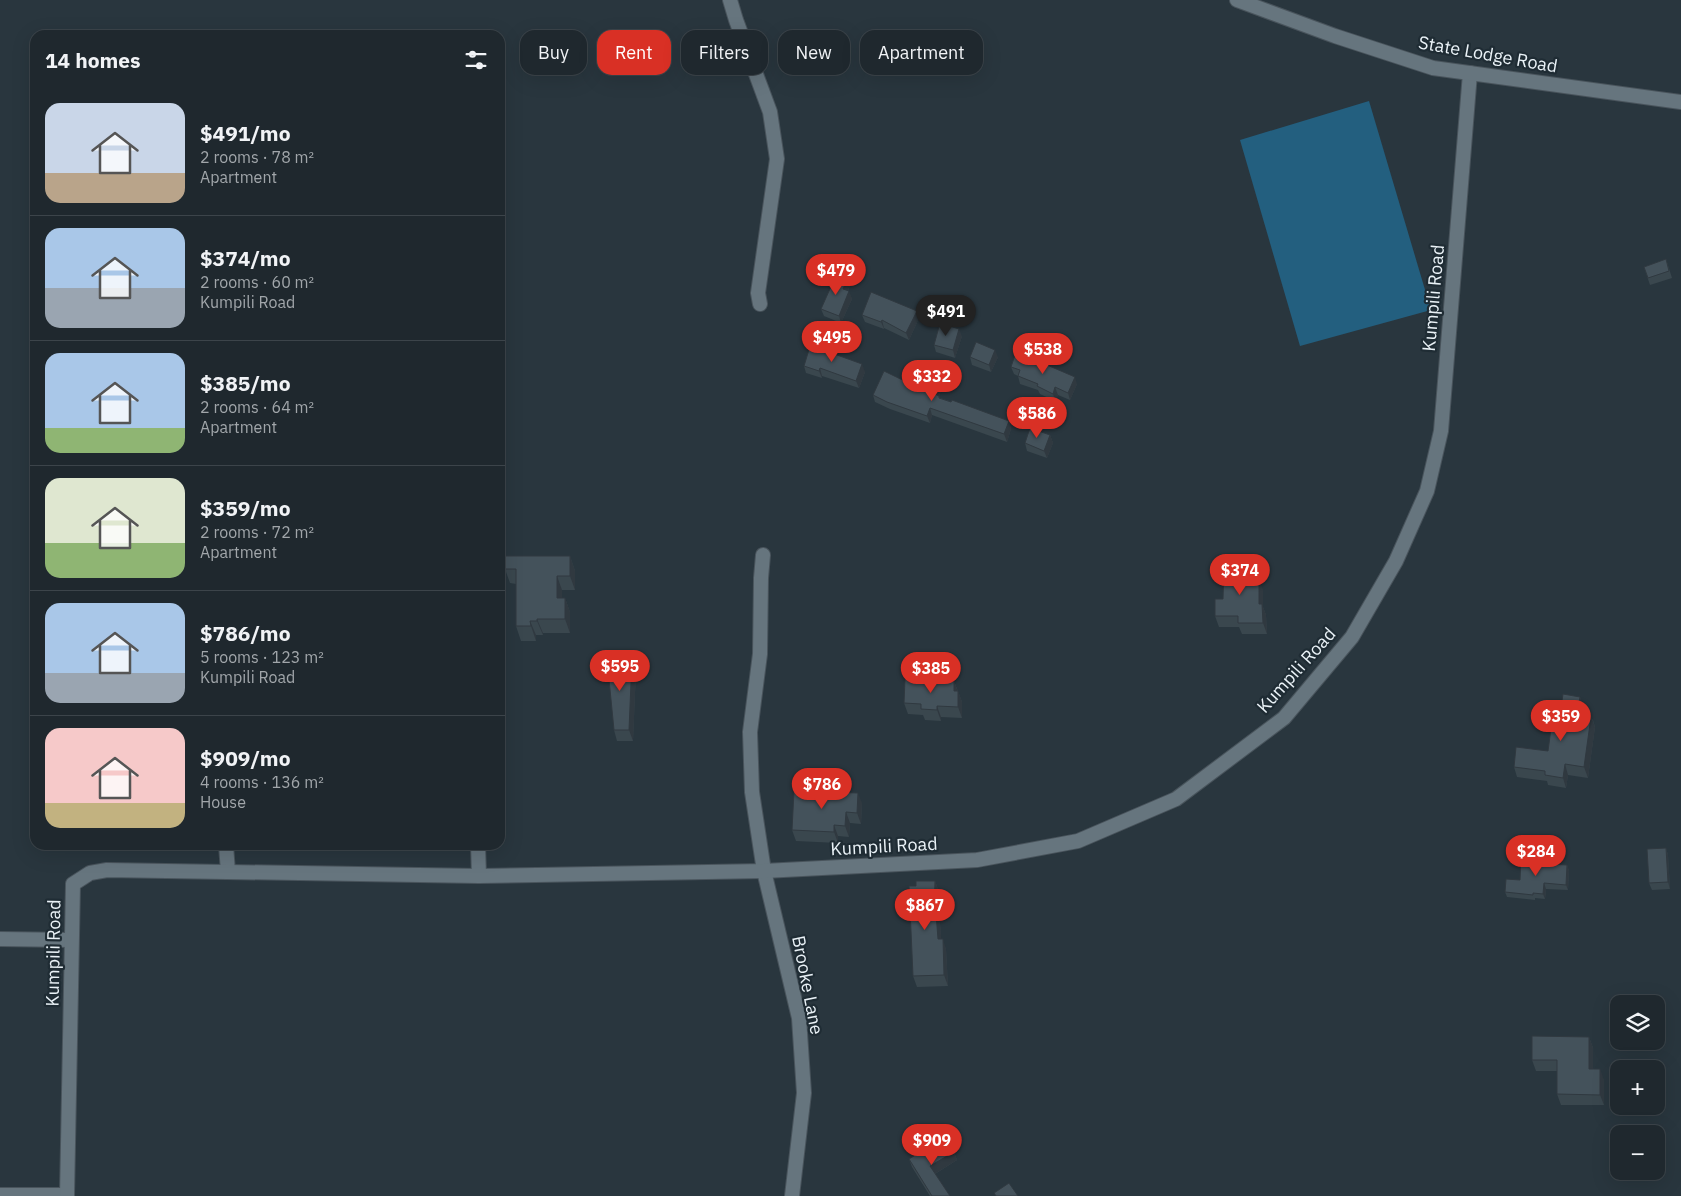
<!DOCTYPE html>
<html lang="en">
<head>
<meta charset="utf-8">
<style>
	body { margin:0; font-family:"IBM Plex Sans",sans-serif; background:#273036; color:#f1f3f6; height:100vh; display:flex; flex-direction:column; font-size:19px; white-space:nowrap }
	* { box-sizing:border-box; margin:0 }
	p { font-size:16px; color:#a1a6aa }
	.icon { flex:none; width:28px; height:28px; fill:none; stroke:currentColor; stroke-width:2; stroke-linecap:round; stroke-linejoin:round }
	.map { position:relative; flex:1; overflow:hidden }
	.sheet { position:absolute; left:30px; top:30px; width:475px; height:820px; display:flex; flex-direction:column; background:#1f282e; border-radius:15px; box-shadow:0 5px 20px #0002,0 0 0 1px #3c444a }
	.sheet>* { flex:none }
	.guide { position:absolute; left:520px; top:30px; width:475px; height:45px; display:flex; gap:10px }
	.buttons { position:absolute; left:1610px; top:995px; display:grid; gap:10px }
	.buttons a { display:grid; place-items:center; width:55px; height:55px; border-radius:10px; background:#1f282e; box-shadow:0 5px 20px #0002,0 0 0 1px #3c444a; font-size:25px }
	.price { position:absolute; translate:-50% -42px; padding:0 11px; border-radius:18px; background:#d93025; color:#fff; font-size:16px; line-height:32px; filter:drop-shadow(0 1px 2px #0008) }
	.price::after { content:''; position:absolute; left:50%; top:30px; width:15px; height:11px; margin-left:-8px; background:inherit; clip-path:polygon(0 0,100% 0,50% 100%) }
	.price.active { background:#222; color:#fff }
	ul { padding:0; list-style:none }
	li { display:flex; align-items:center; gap:15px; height:125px; padding:0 15px }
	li+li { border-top:1px solid #3c444a }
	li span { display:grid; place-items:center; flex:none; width:140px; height:100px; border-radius:15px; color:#555 }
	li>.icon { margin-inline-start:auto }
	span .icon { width:60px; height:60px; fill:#fffc; stroke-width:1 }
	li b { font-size:21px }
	h2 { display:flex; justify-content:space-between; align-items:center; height:60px; padding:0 15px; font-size:21px }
	.pill { padding:0 18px; border-radius:15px; background:#1f282e; box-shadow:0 5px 20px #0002,0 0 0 1px #3c444a; font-size:18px; line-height:45px }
	.pill.active { background:#d93025; color:#fff }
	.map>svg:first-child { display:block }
	.green { fill:#235f7f }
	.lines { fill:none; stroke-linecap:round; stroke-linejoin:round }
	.minor-casing { stroke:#49545c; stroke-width:16 }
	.tertiary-casing { stroke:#49545c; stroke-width:16 }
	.minor { stroke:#66757e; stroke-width:14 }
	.tertiary { stroke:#66757e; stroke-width:14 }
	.wall { fill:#3a474e }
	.shaded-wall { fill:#303940 }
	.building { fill:#44525b; stroke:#303940 }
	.labels { text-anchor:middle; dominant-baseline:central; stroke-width:4.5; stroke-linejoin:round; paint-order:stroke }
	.street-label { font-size:18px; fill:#eaf2f7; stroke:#1f2c34 }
</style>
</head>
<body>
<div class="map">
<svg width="1681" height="1196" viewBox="0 0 1681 1196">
	<rect width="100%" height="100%" fill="#29363e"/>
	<polygon class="green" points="1369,101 1431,310 1300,346 1240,140"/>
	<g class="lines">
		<g class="minor-casing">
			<g id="minor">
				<polyline points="730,0 736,20 770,112 777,159 758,293 760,304"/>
				<polyline points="763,555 761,578 760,654 750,732 752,792 764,871 799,1018 804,1093 792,1196"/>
				<polyline points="226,845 228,872"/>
				<polyline points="478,845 479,876"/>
				<polyline points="0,939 71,940"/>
				<polyline points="0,1195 67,1195"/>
				<polyline points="67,1196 73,884 90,873 107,870 479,876 764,871 977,860 1078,841 1176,799 1284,718 1352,637 1396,561 1427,491 1441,431 1470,73"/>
			</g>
		</g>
		<g class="tertiary-casing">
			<polyline id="tertiary" points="1237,0 1335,36 1433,68 1681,102"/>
		</g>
		<use href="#minor" class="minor"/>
		<use href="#tertiary" class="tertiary"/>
	</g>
	<g class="wall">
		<polygon points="1666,259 1672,278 1650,285 1644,267"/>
		<polygon points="848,278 850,285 848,291 852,299 841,323 824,316 821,309"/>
		<polygon points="917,311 919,318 909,340 884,328 884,329 865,322 862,315"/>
		<polygon points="962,336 955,358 936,352 934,345"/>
		<polygon points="827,349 828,352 865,372 859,388 822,376 822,378 806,373 804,366"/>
		<polygon points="970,357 998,357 991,372 972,365"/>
		<polygon points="1011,367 1077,384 1070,400 1058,395 1055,401 1040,394 1038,390 1020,384 1018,376 1014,374"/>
		<polygon points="939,384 941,391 939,396 940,398 1009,421 1011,429 1007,442 932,415 930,423 890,409 875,402 873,395 917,387"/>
		<polygon points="1050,435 1053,443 1047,458 1027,451 1025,443"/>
		<polygon points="570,556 575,571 575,590 562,590 562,598 565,598 570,612 570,633 543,633 543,635 536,635 536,641 521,641 516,626 516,584 510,583 505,569"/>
		<polygon points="1251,575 1252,579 1263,590 1263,607 1266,615 1267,634 1242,634 1239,627 1219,627 1215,616 1223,599"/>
		<polygon points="632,659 636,670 633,741 617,741 614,730"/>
		<polygon points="954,681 962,702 962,718 941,717 941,721 925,720 923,715 908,714 904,703"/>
		<polygon points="1580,697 1583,707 1583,709 1593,720 1595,727 1588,778 1568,775 1566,788 1548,785 1547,781 1517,777 1514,767 1548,751"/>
		<polygon points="862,803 861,824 850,823 849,837 838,836 838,843 796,841 792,830"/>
		<polygon points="1666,848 1668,855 1670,889 1652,890 1649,883"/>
		<polygon points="1546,862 1547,865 1567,865 1569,871 1568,890 1546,889 1545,899 1535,898 1535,900 1507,897 1505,892"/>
		<polygon points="935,881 939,892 938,919 940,923 941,939 946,949 948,986 917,987 913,976 916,886"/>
		<polygon points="1589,1037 1593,1048 1593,1069 1604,1080 1604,1105 1561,1105 1557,1094 1557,1071 1536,1071 1532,1060"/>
		<polygon points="954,1152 957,1160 935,1174 950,1196 930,1196 912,1167 909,1159"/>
	</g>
	<g class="shaded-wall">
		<polygon points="848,278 850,285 846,296 843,289"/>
		<polygon points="849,291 852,299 841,323 839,316"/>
		<polygon points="917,311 919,318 909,340 906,333"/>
		<polygon points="882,320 884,328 884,329 881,322"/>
		<polygon points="959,329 962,336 955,358 953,350"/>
		<polygon points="995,350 998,357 991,372 989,365"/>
		<polygon points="862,364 865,372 859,388 856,381"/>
		<polygon points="820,368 822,376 822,378 819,371"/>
		<polygon points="1075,377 1077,384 1070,400 1068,393"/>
		<polygon points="939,384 941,391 939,396 942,403 935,394"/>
		<polygon points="1055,387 1058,395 1055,401 1053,394"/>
		<polygon points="930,408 932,415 930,423 927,416"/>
		<polygon points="1009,421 1011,429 1007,442 1004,434"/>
		<polygon points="1050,435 1053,443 1047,458 1044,451"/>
		<polygon points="570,556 575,571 575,590 570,576"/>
		<polygon points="1248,564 1251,575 1252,590 1248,579"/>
		<polygon points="557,576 562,590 562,612 557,598"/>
		<polygon points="1259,579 1263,590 1263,607 1266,615 1267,634 1263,623 1259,604"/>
		<polygon points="565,598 570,612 570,633 565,619"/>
		<polygon points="537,619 543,633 543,635 537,621"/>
		<polygon points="530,621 536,635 536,641 531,626"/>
		<polygon points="632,659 636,670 633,741 629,730"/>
		<polygon points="954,681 958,692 954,691"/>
		<polygon points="958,691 962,702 962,718 958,707"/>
		<polygon points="1580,697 1583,707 1582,718 1578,708"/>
		<polygon points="937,706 941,717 941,721 937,710"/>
		<polygon points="1589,710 1595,727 1588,778 1584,767"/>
		<polygon points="1565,764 1568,775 1566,788 1563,778"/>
		<polygon points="858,793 862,803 861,824 857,813"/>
		<polygon points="846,812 850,823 849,837 845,826"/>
		<polygon points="834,825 838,836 838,843 834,832"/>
		<polygon points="1666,848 1668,855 1670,889 1668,882"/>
		<polygon points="1567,865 1569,871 1568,890 1566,885"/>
		<polygon points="935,881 939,892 938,919 940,923 942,949 938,939 934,913"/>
		<polygon points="1544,883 1546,889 1545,899 1543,894"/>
		<polygon points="943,939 946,949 948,986 944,975"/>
		<polygon points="1589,1037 1593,1048 1593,1080 1589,1069"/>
		<polygon points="1600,1069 1604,1080 1604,1105 1600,1095"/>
		<polygon points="954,1152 957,1160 933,1175 930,1166"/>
	</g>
	<g class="building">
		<polygon points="1666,259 1669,271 1648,278 1644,267"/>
		<polygon points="837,273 848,278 843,289 849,291 839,316 821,309"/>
		<polygon points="871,292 917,311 906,333 882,320 881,322 862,315"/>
		<polygon points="940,323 959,329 953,350 934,345"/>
		<polygon points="976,342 995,350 989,365 970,357"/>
		<polygon points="811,343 827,349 826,351 862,364 856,381 820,368 819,371 804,366"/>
		<polygon points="1015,355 1046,366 1047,365 1075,377 1068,393 1055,387 1053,394 1037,386 1038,384 1018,376 1020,370 1011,367"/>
		<polygon points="884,371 917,387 920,377 939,384 935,394 939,396 939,398 951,402 952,400 1009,421 1004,434 930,408 927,416 887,402 873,395"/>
		<polygon points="1030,428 1050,435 1044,451 1025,443"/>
		<polygon points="505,556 570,556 570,576 557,576 557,598 565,598 565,619 537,619 537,621 530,621 531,626 516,626 516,569 505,569"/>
		<polygon points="1224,564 1248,564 1248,579 1259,579 1259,604 1262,604 1263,623 1238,623 1238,616 1215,616 1215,599 1223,599"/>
		<polygon points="607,659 632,659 629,730 614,730"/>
		<polygon points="905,679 954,681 954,691 958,691 958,707 937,706 937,710 921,709 921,704 904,703"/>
		<polygon points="1563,694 1580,697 1578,708 1589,710 1588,716 1591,717 1584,767 1565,764 1563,778 1545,775 1545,771 1514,767 1516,747 1548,751 1553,714 1560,715"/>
		<polygon points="794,791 858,793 857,813 846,812 845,826 834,825 834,832 792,830"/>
		<polygon points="1666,848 1668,882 1649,883 1647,849"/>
		<polygon points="1521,858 1546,862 1546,864 1567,865 1566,885 1544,883 1543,894 1533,893 1533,895 1505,892 1506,879 1520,880"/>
		<polygon points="916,881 935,881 934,913 936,913 938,939 943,939 944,975 913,976 909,886 916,886"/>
		<polygon points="1532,1036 1589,1037 1589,1069 1600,1069 1600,1095 1557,1094 1557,1060 1532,1060"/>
		<polygon points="945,1137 954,1152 930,1166 950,1196 932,1196 909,1159"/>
		<polygon points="1009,1183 1018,1196 996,1196 994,1193"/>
	</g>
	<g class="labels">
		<g class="street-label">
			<text transform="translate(1488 54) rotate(10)">State Lodge Road</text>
			<text transform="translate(1433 298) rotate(-85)">Kumpili Road</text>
			<text transform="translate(1296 670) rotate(-48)">Kumpili Road</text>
			<text transform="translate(884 846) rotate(-3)">Kumpili Road</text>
			<text transform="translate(53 953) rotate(-89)">Kumpili Road</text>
			<text transform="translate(808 985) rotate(79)">Brooke Lane</text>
		</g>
	</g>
</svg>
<div class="buttons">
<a><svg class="icon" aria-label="layers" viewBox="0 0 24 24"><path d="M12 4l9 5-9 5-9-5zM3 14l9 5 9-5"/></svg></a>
<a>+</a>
<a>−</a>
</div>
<b class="price" style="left:836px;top:296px">$479</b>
<b class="price active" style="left:946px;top:337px">$491</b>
<b class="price" style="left:832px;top:363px">$495</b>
<b class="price" style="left:1043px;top:375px">$538</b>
<b class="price" style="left:932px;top:402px">$332</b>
<b class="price" style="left:1037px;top:439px">$586</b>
<b class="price" style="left:1240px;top:596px">$374</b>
<b class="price" style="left:620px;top:692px">$595</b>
<b class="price" style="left:931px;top:694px">$385</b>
<b class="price" style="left:1561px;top:742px">$359</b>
<b class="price" style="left:822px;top:810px">$786</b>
<b class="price" style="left:1536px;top:877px">$284</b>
<b class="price" style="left:925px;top:931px">$867</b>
<b class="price" style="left:932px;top:1166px">$909</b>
<div class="guide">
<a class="pill">Buy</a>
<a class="pill active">Rent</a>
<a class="pill">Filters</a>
<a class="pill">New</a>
<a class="pill">Apartment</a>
</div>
<section class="sheet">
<h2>14 homes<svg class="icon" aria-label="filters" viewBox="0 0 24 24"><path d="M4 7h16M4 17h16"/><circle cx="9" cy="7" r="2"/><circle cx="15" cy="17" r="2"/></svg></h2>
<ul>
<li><span style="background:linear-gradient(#c9d6e8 70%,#b9a48a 0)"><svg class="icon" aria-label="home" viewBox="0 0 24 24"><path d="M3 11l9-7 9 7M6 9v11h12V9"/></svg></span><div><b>$491/mo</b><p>2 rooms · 78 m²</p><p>Apartment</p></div></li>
<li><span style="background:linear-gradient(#a9c7e8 60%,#9aa5b1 0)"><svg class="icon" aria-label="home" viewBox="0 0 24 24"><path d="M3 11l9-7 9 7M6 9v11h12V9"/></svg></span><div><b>$374/mo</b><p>2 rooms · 60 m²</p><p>Kumpili Road</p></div></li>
<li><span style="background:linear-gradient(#a9c7e8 75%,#8fb573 0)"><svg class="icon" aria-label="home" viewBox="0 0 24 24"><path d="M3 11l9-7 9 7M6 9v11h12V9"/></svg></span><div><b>$385/mo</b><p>2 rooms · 64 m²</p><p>Apartment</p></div></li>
<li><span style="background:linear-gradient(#dfe7d0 65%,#8fb573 0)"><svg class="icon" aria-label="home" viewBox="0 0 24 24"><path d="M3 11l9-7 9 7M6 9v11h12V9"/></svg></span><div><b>$359/mo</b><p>2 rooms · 72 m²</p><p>Apartment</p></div></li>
<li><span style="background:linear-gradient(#a9c7e8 70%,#9aa5b1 0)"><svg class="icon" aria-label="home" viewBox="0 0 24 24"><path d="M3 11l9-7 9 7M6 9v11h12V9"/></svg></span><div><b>$786/mo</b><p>5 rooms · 123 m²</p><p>Kumpili Road</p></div></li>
<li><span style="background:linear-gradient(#f6c9c9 75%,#c2b280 0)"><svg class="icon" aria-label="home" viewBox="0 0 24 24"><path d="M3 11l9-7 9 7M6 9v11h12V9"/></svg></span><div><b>$909/mo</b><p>4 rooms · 136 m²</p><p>House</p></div></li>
</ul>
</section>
</div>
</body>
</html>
